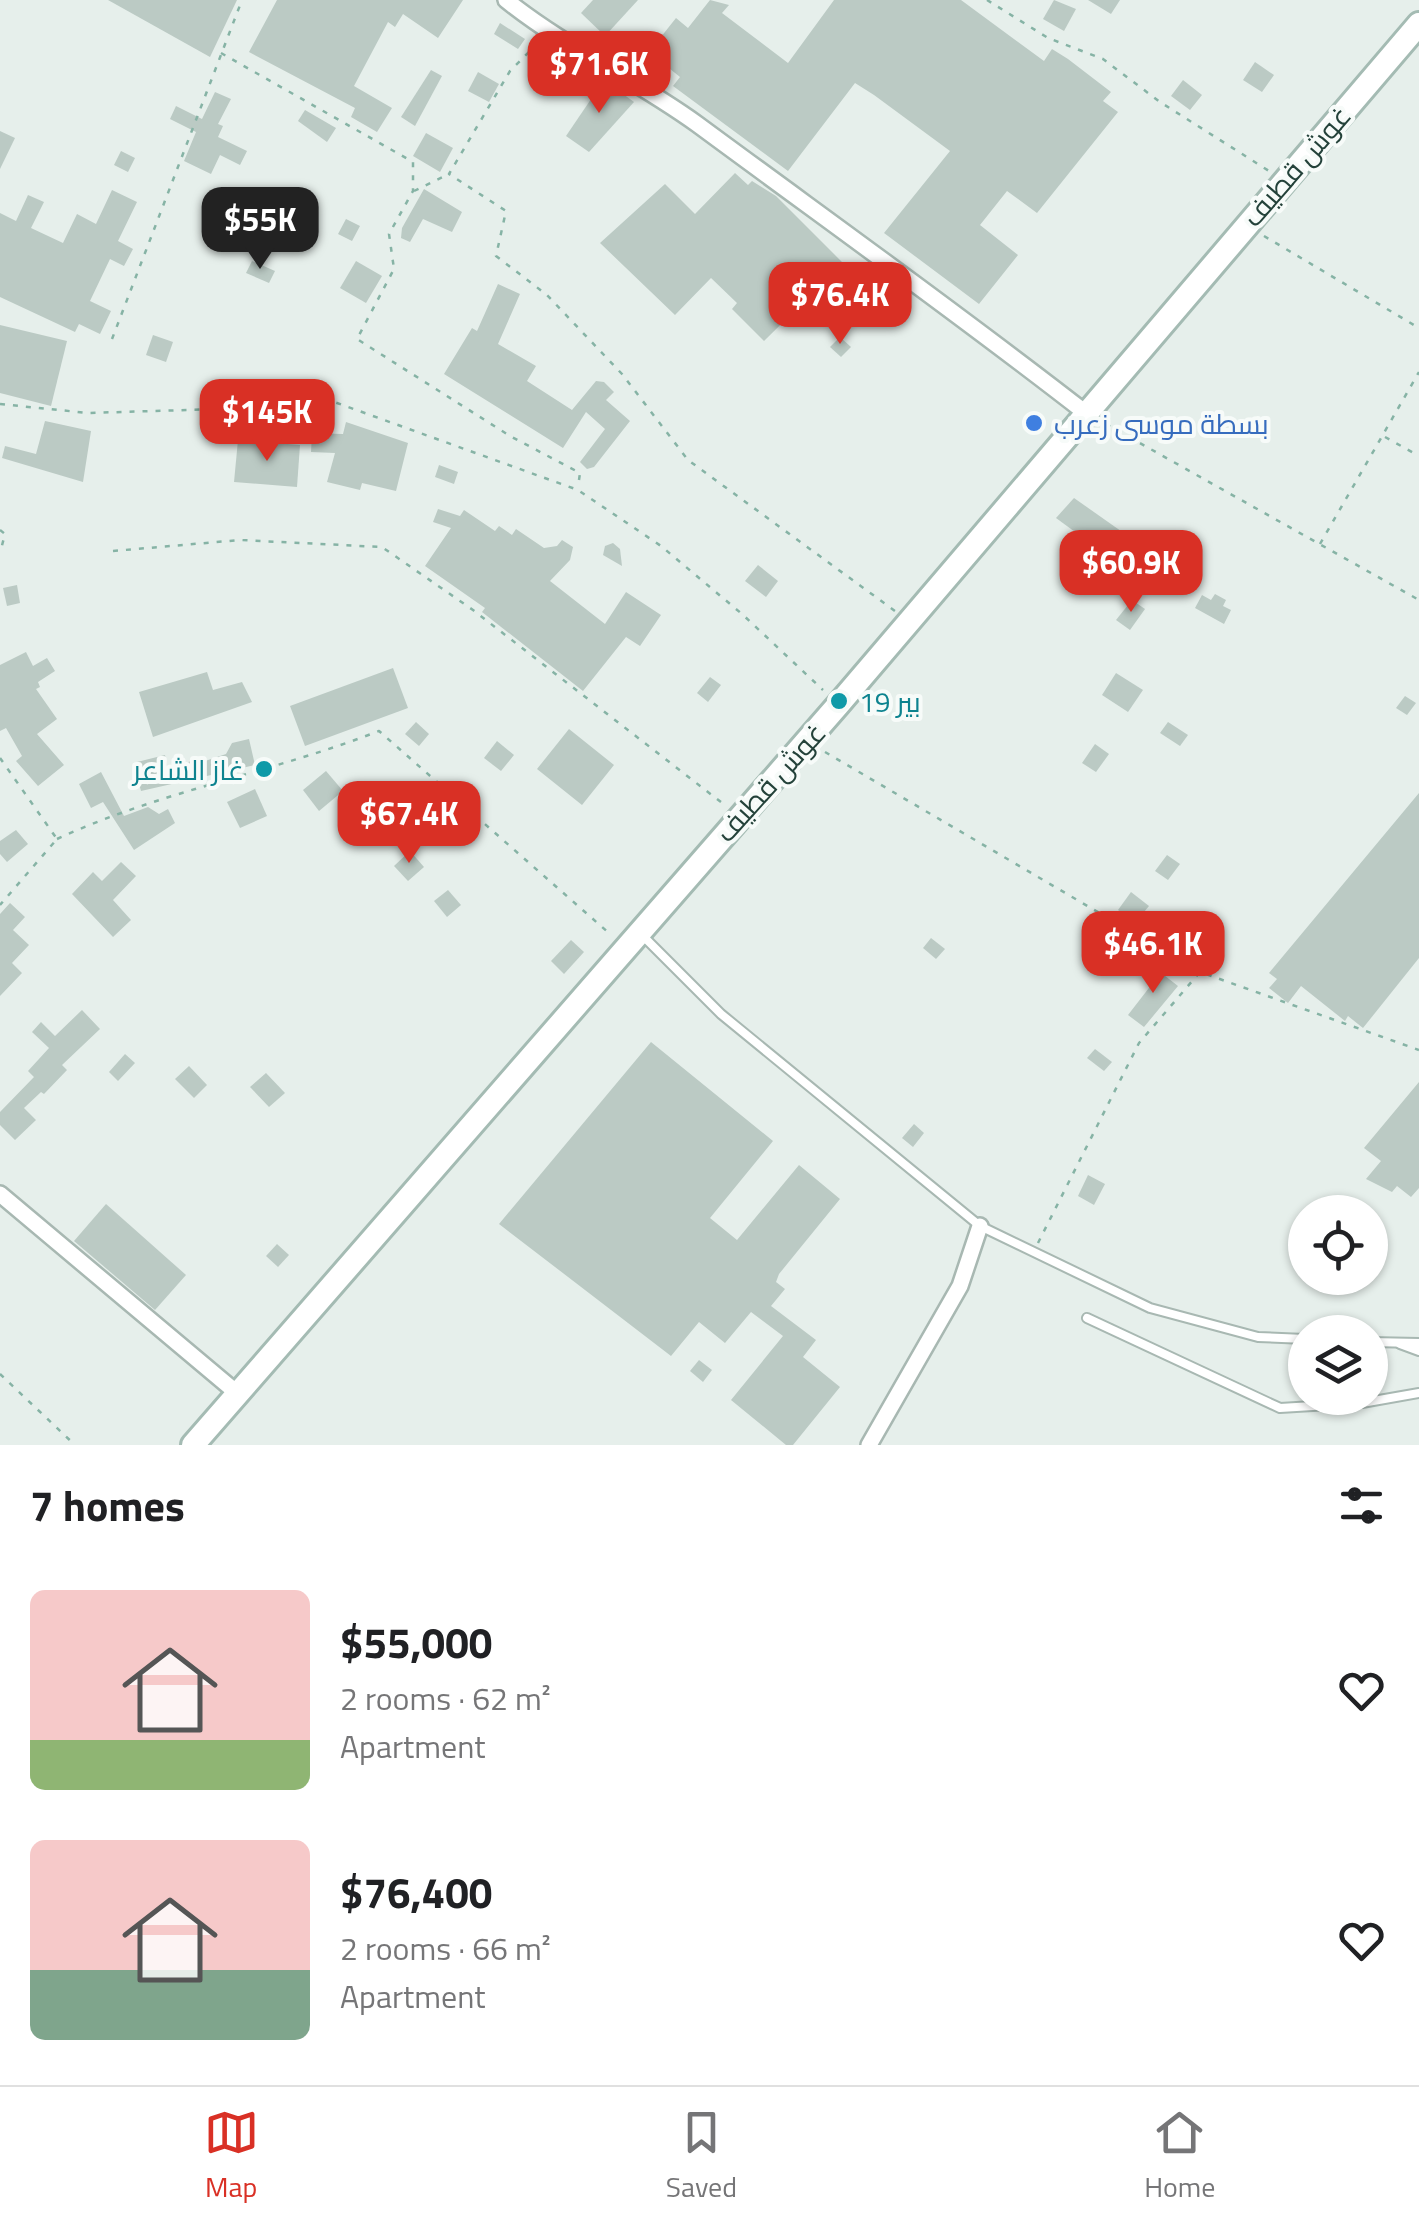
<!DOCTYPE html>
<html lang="en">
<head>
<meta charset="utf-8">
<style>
	body { margin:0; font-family:"Titillium Web",Cairo,sans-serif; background:#f6f6f6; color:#202124; height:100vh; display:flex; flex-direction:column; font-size:38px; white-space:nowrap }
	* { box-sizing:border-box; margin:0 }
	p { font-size:32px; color:#757577 }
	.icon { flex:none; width:55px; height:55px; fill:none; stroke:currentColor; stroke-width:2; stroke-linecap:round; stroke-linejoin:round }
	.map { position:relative; height:1445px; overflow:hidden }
	.details { display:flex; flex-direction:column; background:#fff; flex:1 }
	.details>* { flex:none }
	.fabs { position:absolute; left:1288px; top:1195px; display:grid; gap:20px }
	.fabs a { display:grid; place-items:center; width:100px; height:100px; border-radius:50%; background:#fff; box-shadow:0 2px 8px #0004; font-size:50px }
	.price { position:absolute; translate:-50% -85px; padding:0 22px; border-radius:20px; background:#d93025; color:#fff; font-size:32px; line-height:65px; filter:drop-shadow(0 2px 5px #0008) }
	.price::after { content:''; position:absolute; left:50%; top:60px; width:30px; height:22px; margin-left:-15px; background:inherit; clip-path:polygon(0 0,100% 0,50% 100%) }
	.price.on { background:#222; color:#fff }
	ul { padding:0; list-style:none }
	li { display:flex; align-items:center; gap:30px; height:250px; padding:0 30px }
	li span { display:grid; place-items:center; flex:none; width:280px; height:200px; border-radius:15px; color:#555 }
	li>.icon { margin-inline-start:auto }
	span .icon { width:120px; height:120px; fill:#fffc; stroke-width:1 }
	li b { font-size:42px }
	h2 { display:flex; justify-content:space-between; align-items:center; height:120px; padding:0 30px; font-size:42px }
	.menu { display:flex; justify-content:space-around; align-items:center; height:140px; border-top:2px solid #e0e0e0; background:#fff; font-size:28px; color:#757577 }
	.menu a { display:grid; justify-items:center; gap:5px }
	.menu .on { color:#d93025 }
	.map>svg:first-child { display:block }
	.building { fill:#bbcac4 }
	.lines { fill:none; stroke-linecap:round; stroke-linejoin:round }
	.lane-casing { stroke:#a8b8b2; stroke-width:12 }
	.street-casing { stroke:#a8b8b2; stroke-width:20 }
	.secondary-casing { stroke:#a4bbb3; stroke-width:28 }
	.path { stroke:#86b3a5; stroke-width:2.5; stroke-dasharray:5 8; stroke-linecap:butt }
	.lane { stroke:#fff; stroke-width:8 }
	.street { stroke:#fff; stroke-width:15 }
	.secondary { stroke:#fff; stroke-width:22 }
	.shop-dot { fill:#3f7fe0; stroke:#f7fbf9; stroke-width:4 }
	.culture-dot { fill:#0f9aa8; stroke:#f7fbf9; stroke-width:4 }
	.labels { text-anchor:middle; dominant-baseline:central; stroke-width:8; stroke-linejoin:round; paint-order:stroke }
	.street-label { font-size:28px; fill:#24423a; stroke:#f7fbf9 }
	.shop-label { font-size:28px; fill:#366cbe; stroke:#f7fbf9; text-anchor:start }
	.culture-label { font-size:28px; fill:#0d838f; stroke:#f7fbf9; text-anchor:start }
</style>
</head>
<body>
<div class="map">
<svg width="1419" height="1445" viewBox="0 0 1419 1445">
	<rect width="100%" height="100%" fill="#e6efeb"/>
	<g class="building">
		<polygon points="108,0 237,0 210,57"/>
		<polygon points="277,0 463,0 438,38 403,14 395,27 388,22 354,86 392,108 377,132 351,117 355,108 249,52"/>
		<polygon points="593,0 638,0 605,36 581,13"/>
		<polygon points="710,0 729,5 722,13 788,63 834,0 961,0 1044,61 1052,49 1068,59 1111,92 1103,101 1118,112 1037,213 1007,191 980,225 1018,255 979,304 884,233 950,151 874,95 855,83 788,171 673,86 680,77 649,52 676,18 688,28"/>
		<polygon points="1054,0 1076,9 1064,31 1043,19"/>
		<polygon points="1088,0 1120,0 1111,14"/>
		<polygon points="500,23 525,39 518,49 494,34"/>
		<polygon points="1255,62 1274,75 1262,92 1243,80"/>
		<polygon points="431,70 442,76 415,126 401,117"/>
		<polygon points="478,72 499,84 489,102 468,91"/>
		<polygon points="604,80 634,102 589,152 566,136"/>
		<polygon points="1183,80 1202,95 1190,110 1171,96"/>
		<polygon points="215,92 231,99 218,124 223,126 218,137 247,151 240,165 220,155 211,174 184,161 196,132 170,119 176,106 202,119"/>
		<polygon points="305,110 336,128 327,142 298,121"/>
		<polygon points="0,131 15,138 0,169"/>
		<polygon points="426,133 453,148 440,172 413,156"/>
		<polygon points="121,151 135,158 128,172 114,165"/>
		<polygon points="735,173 748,185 752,181 776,196 843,263 764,341 732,309 737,303 711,278 675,315 600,243 665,184 695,214"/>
		<polygon points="424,189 462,212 452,232 423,219 410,242 401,238 402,228"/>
		<polygon points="112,190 137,202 118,241 133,249 124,266 110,259 90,301 111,311 100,334 79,324 75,332 0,297 0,213 16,221 28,195 44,202 31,228 63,243 77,214 96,224"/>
		<polygon points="346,219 360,226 352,241 338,234"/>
		<polygon points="252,261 275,271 269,283 246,273"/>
		<polygon points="356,261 382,276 366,303 340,288"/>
		<polygon points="498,284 520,294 498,344 536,366 527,381 572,410 596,381 604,382 614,392 606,400 630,421 594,467 587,469 580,462 605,429 586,412 563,448 444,374 472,328 477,331"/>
		<polygon points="0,325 67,341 51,406 0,393"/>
		<polygon points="153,335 173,342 166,362 146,355"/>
		<polygon points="840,337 851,347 841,357 830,347"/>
		<polygon points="45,421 91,431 83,482 2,458 5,446 36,454"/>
		<polygon points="346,422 408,443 396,491 362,483 360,490 327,482 335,453 311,452 312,433 343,434"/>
		<polygon points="238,440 300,445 297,487 234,482"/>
		<polygon points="439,465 458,472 454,484 435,477"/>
		<polygon points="1074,498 1128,536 1112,559 1056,518"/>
		<polygon points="438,509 460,516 464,510 495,531 499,526 512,535 516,529 544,548 557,546 562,540 573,547 570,560 550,581 605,624 626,592 661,615 640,646 626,637 583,691 482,612 485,608 425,566 451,528 433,522"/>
		<polygon points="613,543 620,549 622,566 603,555 605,546"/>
		<polygon points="758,565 778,581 766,597 745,581"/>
		<polygon points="17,585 20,603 7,606 3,588"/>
		<polygon points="1215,594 1226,600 1223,606 1231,610 1224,624 1195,608 1202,595 1211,600"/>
		<polygon points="1132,600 1145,609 1130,630 1116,620"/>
		<polygon points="26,652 33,666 47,658 55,671 38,682 40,687 36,689 57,719 37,734 64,765 38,786 16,761 22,756 6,728 0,731 0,665"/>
		<polygon points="393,668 408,708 305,746 290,706"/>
		<polygon points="207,672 213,690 242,682 252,702 153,737 139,692"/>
		<polygon points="1116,673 1143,690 1128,712 1102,695"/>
		<polygon points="710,677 721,685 708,702 697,693"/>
		<polygon points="1405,696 1416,703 1407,715 1396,708"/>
		<polygon points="416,722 429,734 419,746 405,734"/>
		<polygon points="1168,722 1188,735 1180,746 1160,733"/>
		<polygon points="569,729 614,765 582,805 537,769"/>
		<polygon points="249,739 255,765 141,791 133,763 165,755 168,769 197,759 199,763 226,754 232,743"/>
		<polygon points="497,741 514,755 501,771 484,758"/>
		<polygon points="1095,744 1109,754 1096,772 1082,763"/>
		<polygon points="326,771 343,791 319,811 303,790"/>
		<polygon points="101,772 124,816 148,807 159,814 168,809 175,823 134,850 103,802 91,808 79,784"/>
		<polygon points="255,789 267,816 240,828 227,802"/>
		<polygon points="1419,793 1419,958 1363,1028 1348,1016 1345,1021 1301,986 1288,1003 1269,988 1277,979 1269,973"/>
		<polygon points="16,830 28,844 7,862 0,854 0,841"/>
		<polygon points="410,851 424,867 408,881 394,866"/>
		<polygon points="1167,855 1180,864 1168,880 1155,871"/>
		<polygon points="121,862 136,876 113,900 131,920 113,937 72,894 93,872 102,881"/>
		<polygon points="448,890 461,905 447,917 434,901"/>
		<polygon points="1131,892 1149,906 1135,923 1118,910"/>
		<polygon points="10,903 25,917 13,930 29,945 12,963 22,973 0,996 0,914"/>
		<polygon points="931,938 945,949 936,959 923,948"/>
		<polygon points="571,940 584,952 564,974 551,961"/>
		<polygon points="1151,965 1178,986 1144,1027 1128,1015 1152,984 1142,976"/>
		<polygon points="82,1010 100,1029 62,1065 67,1070 44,1094 41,1092 24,1108 36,1120 15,1140 0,1125 0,1112 34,1077 28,1071 49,1048 32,1032 41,1022 55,1036"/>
		<polygon points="651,1042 773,1141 710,1218 737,1240 799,1165 840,1199 779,1274 776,1282 785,1289 771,1306 816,1340 803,1357 840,1387 793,1445 786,1445 731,1400 783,1336 751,1312 725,1343 699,1322 671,1356 499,1224"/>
		<polygon points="1095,1049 1112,1062 1104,1071 1087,1058"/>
		<polygon points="125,1054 135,1063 118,1081 109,1072"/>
		<polygon points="189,1066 207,1085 194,1098 175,1079"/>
		<polygon points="266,1073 285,1093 269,1107 250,1087"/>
		<polygon points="1419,1082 1419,1188 1411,1197 1397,1186 1392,1192 1366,1179 1381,1161 1364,1148"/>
		<polygon points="914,1124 924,1133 913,1147 902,1138"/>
		<polygon points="1088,1175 1105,1184 1094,1205 1078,1196"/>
		<polygon points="106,1204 186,1275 155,1310 74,1241"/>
		<polygon points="277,1244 289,1255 278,1267 266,1256"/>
		<polygon points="699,1360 712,1370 703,1382 690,1371"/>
	</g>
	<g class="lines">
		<g class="lane-casing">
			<g id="lane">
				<polyline points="641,934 721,1014 980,1226 1150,1308 1258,1337 1305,1339"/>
				<polyline points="1087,1318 1280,1408 1362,1403 1419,1393"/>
				<polyline points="1370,1342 1419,1343"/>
				<polyline points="1400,1344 1419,1351"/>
			</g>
		</g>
		<g class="street-casing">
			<g id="street">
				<path d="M 506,0 C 566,48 635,79 697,124 C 827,220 959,314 1087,414"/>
				<polyline points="0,1194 237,1393"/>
				<polyline points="869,1445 960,1286 980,1226"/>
			</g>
		</g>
		<g class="secondary-casing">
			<polyline id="secondary" points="193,1445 838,705 1419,24"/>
		</g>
		<g class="path">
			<polyline points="987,0 1048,38 1103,59 1160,102 1269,171"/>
			<polyline points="538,43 510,71 449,174 506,211 496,256 547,295 622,374 688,460 895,611"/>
			<polyline points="221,53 413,162 413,191 389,234 394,269 357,339 510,436 580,473 578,487"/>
			<polyline points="414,191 447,175"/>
			<polyline points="1264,236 1419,328"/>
			<polyline points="112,339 242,0"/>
			<polyline points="0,404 88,413 252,408 326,399 578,490 661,546 742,614 823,690"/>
			<polyline points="1106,424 1419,600"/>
			<polyline points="1385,437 1419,456"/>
			<polyline points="0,530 5,534 0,553"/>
			<polyline points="1320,544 1419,372"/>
			<polyline points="113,551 240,540 382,547 473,610 726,806"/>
			<polyline points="825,752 1200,972 1419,1050"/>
			<polyline points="0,758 57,839 0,905"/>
			<path d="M 57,839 C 161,791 274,772 379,731 L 610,934"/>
			<polyline points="1038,1243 1139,1043 1200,972"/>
			<polyline points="0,1374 75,1445"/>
		</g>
		<use href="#lane" class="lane"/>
		<use href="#street" class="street"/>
		<use href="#secondary" class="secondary"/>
	</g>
	<circle class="shop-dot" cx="1034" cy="423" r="10"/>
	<g class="culture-dot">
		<circle cx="839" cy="701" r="10"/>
		<circle cx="264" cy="769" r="10"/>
	</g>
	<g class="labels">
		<g class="street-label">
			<text transform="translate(1296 166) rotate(-49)">غوش قطيف</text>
			<text transform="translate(770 782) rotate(-48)">غوش قطيف</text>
		</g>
		<g class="shop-label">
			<text x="1054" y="423">بسطة موسى زعرب</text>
		</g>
		<g class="culture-label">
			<text x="859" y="701">بير 19</text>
			<text x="244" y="769" text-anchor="end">غاز الشاعر</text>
		</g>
	</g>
</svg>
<div class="fabs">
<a><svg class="icon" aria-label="locate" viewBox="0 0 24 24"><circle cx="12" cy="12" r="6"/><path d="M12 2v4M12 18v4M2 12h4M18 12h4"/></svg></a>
<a><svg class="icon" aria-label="layers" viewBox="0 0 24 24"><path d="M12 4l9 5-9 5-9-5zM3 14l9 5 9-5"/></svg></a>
</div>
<b class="price" style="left:599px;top:116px">$71.6K</b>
<b class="price on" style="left:260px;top:272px">$55K</b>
<b class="price" style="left:840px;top:347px">$76.4K</b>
<b class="price" style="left:267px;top:464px">$145K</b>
<b class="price" style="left:1131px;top:615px">$60.9K</b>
<b class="price" style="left:409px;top:866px">$67.4K</b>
<b class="price" style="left:1153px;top:996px">$46.1K</b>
</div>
<section class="details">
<h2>7 homes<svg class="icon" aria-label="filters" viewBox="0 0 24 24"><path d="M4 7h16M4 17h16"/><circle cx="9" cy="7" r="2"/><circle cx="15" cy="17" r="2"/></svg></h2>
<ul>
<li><span style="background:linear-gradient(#f6c9c9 75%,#8fb573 0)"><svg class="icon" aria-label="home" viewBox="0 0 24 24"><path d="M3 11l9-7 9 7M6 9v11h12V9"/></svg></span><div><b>$55,000</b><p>2 rooms · 62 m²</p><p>Apartment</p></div><svg class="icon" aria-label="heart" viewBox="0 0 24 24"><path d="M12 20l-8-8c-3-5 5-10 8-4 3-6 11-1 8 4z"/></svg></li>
<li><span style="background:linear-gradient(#f6c9c9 65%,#7fa58c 0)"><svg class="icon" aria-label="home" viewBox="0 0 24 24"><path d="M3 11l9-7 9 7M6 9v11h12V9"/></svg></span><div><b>$76,400</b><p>2 rooms · 66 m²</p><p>Apartment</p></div><svg class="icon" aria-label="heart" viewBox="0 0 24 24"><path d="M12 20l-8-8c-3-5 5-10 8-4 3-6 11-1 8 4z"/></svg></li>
</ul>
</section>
<nav class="menu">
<a class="on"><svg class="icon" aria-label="map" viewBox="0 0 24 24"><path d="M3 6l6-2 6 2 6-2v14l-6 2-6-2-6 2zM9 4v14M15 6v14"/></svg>Map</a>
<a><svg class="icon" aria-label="saved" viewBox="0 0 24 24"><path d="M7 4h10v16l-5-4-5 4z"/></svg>Saved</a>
<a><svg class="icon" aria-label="home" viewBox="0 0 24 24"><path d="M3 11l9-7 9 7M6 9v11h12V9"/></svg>Home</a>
</nav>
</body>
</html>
